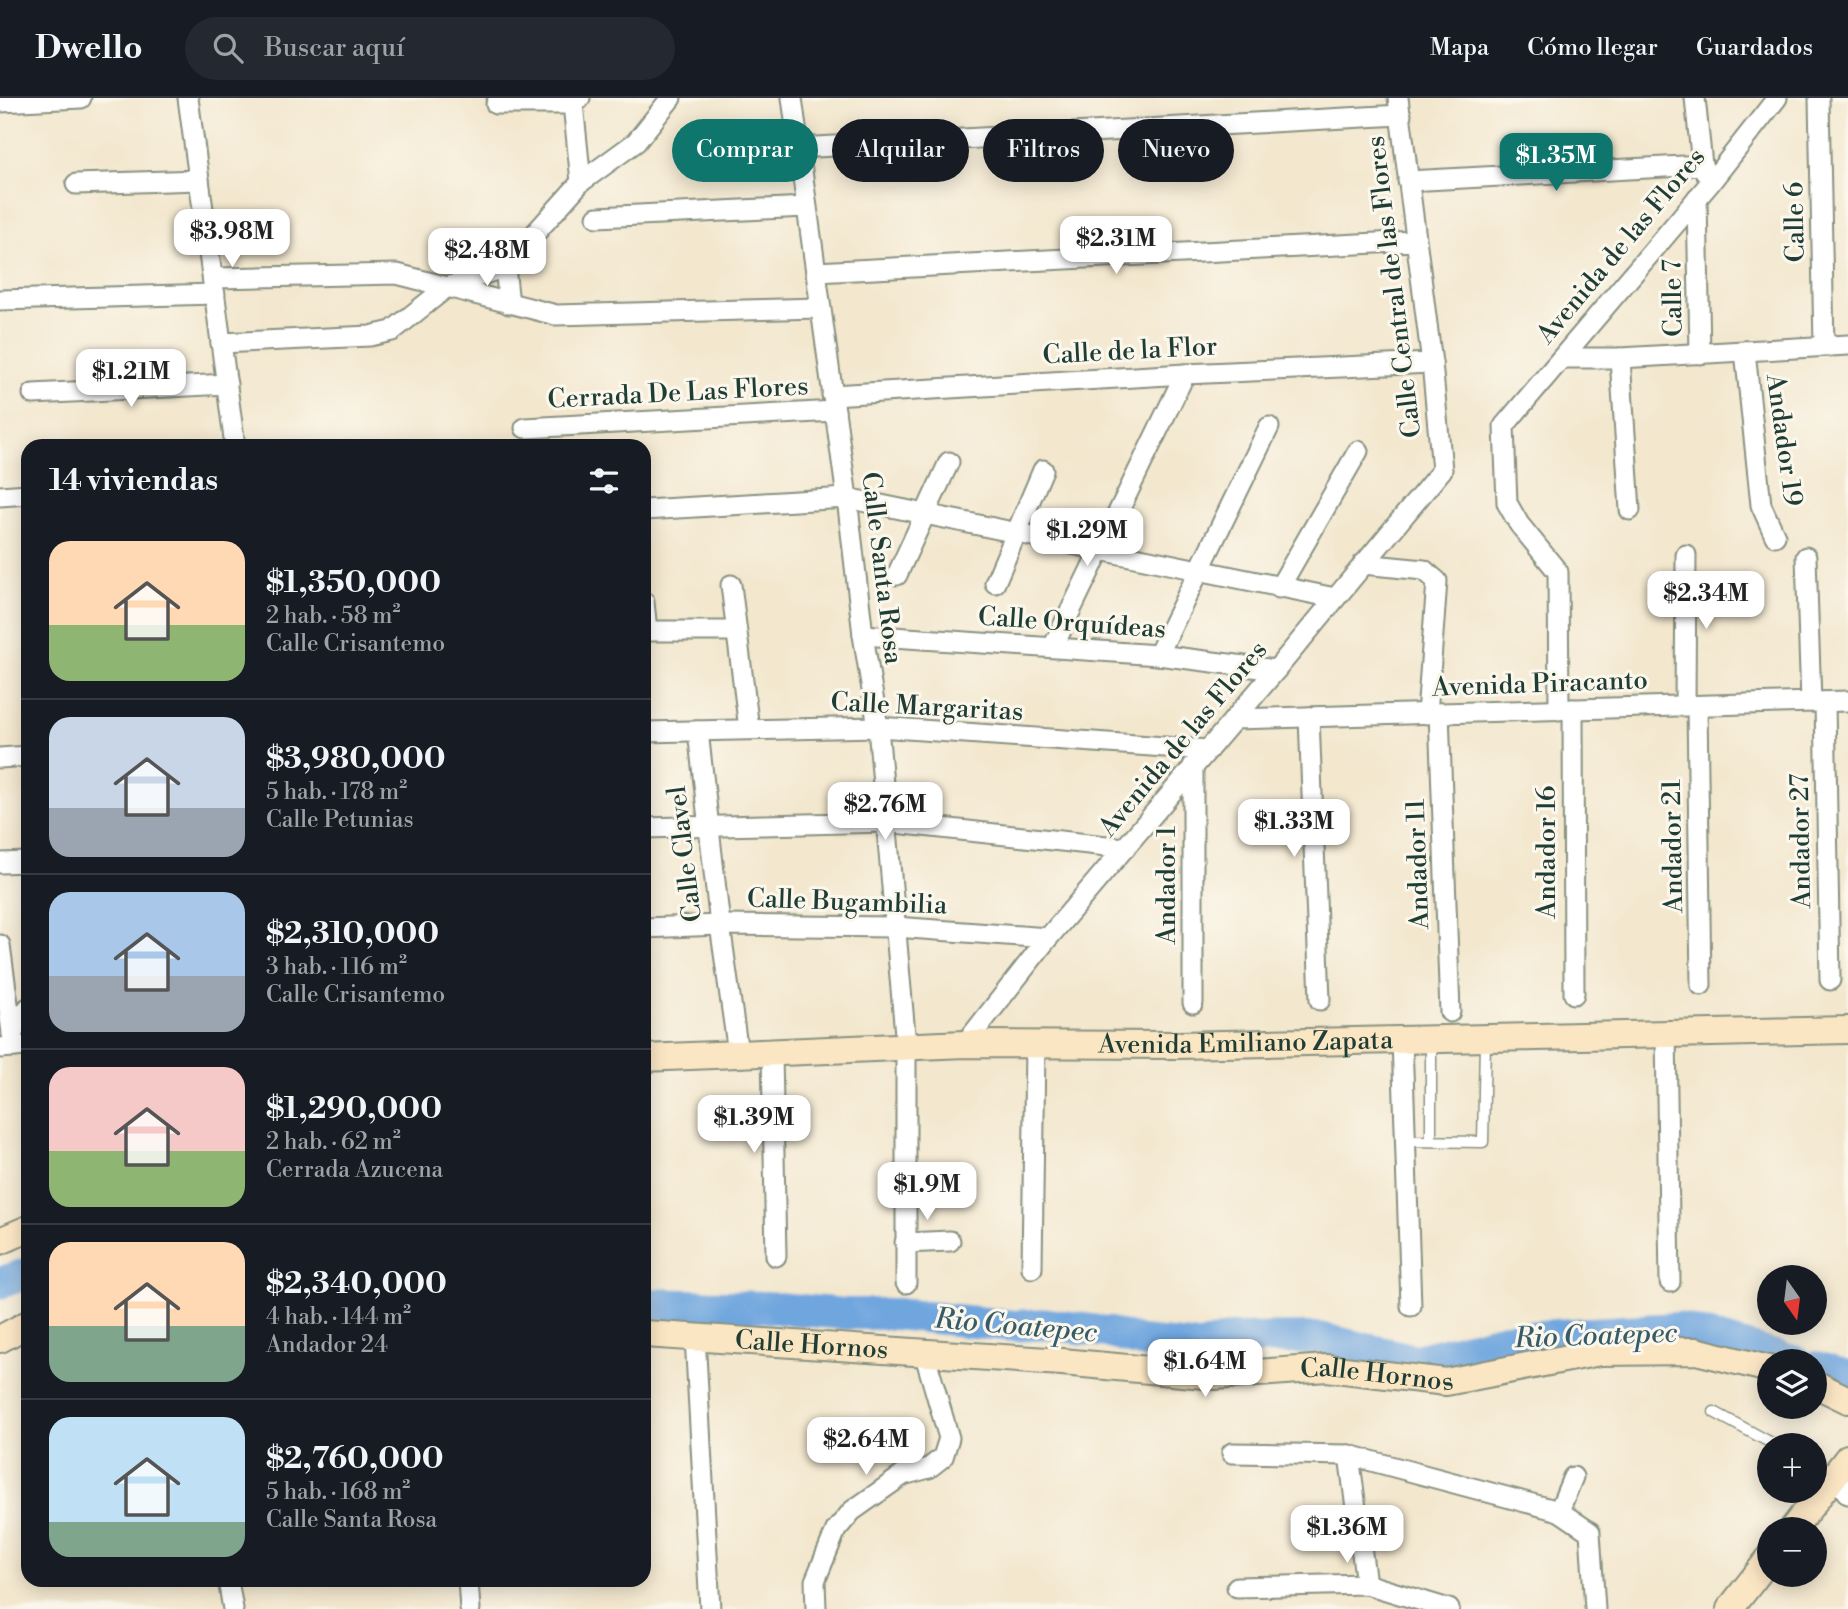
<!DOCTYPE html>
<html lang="es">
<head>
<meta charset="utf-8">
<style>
	body { margin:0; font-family:"Libre Bodoni",serif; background:#242831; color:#f1f3f6; height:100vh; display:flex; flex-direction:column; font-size:26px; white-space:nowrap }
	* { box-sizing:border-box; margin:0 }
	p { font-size:23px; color:#9ea1a6 }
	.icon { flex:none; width:38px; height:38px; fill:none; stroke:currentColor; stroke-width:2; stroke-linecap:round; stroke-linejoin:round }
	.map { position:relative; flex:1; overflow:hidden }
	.drawer { position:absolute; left:21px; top:341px; width:630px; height:1148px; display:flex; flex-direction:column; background:#171b24; border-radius:21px; box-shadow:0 4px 18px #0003 }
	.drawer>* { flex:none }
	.top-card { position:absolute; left:672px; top:21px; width:665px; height:63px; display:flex; gap:14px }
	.needle { width:46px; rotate:166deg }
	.buttons { position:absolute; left:1757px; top:1167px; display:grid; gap:14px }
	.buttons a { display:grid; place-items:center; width:70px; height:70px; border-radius:50%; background:#171b24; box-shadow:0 4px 18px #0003; font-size:35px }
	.price { position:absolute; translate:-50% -60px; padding:0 16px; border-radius:14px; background:#fff; color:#222; font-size:23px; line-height:46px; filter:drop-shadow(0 2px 4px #0008) }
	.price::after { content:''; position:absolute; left:50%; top:42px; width:21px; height:16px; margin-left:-10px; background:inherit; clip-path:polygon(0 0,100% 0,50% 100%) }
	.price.active { background:#0f766e; color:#fff }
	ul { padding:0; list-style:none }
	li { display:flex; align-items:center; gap:21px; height:175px; padding:0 28px }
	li+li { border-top:2px solid #363941 }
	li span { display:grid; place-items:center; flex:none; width:196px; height:140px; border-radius:21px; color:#555 }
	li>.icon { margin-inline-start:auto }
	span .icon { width:84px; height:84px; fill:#fffc; stroke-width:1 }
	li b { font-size:30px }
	h2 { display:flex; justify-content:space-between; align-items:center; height:84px; padding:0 28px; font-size:30px }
	.chip { padding:0 24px; border-radius:32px; background:#171b24; box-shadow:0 4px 18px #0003; font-size:24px; line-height:63px }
	.chip.active { background:#0f766e; color:#fff }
	header { display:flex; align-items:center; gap:42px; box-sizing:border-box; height:98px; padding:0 35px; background:#171b24; border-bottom:2px solid #363941 }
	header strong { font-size:33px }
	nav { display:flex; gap:38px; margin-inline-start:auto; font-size:24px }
	.search { width:490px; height:63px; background:#242831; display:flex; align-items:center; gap:18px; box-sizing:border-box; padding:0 24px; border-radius:38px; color:#9ea1a6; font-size:26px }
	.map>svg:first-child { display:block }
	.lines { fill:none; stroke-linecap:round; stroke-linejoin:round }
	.river { stroke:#70a6de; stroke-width:32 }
	.lane-casing { stroke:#899281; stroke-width:13 }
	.street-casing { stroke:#899281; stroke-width:23 }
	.secondary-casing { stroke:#899281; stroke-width:30 }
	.lane { stroke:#fff; stroke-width:10 }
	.street { stroke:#fff; stroke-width:19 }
	.secondary { stroke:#fbe6c4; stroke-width:26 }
	.labels { text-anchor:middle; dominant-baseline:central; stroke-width:6; stroke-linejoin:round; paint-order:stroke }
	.street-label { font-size:26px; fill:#1f3d34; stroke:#fbf7ec }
	.water-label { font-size:28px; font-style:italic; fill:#375c67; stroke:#fbf7ec }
</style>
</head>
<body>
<header>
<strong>Dwello</strong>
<div class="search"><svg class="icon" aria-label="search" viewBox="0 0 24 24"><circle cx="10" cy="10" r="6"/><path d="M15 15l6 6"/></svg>Buscar aquí</div>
<nav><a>Mapa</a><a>Cómo llegar</a><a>Guardados</a></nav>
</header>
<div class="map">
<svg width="1848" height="1511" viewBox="0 0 1848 1511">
	<rect width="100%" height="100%" fill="#fbf7ec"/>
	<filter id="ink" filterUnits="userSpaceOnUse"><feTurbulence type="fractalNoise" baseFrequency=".0143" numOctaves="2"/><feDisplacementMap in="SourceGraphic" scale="14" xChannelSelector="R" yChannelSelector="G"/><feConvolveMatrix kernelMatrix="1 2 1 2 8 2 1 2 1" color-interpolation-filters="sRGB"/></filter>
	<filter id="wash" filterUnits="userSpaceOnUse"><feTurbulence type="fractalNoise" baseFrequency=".00686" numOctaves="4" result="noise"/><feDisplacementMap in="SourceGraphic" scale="28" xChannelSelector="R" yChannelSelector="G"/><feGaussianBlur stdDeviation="1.57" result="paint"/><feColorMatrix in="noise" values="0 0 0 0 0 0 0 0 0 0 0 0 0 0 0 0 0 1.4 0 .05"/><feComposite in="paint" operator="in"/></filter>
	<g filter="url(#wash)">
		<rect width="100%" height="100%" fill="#f3e7ce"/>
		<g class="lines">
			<g class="river">
				<polyline points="0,1185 28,1175"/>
				<polyline points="644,1206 765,1209 845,1216 896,1216 1014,1228 1049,1226 1107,1234 1141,1244 1201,1250 1231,1241 1319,1240 1416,1262 1505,1240 1677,1230 1797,1264"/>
				<polyline points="1815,1269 1848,1278"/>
			</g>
		</g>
	</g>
	<g filter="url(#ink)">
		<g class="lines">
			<g class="lane-casing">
				<g id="lane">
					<polyline points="1406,1043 1483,1044 1485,943"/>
					<polyline points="1431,1043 1431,942"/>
					<polyline points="1714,1314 1777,1348"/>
					<polyline points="1815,1368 1833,1378"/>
				</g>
			</g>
			<g class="street-casing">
				<g id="street">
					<polyline points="188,0 235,348"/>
					<polyline points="792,0 847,400 863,537 878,629 906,948 906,1185"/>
					<polyline points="1695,0 1702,67 1707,77"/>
					<polyline points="1819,0 1824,248"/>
					<polyline points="0,4 81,0"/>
					<polyline points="496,6 573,6 580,0"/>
					<polyline points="573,6 581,84"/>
					<polyline points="798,50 1401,17"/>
					<polyline points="1408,83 1702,67"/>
					<polyline points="76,86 199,82"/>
					<polyline points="1697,100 1700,256"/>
					<polyline points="597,119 806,109"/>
					<polyline points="505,169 509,206"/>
					<polyline points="816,174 1415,143"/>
					<polyline points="213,180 397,176 556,217 819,210"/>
					<polyline points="0,202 215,196"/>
					<polyline points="221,245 370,238 392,233 447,189 505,169 581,84 636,44 671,0"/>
					<polyline points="1745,253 1761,407 1775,438"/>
					<polyline points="1562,260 1620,260 1848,247"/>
					<polyline points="1620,260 1630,412"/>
					<polyline points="33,296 227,286"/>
					<polyline points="832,297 1185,276 1432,265"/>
					<polyline points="525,330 835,313"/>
					<polyline points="0,398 28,396"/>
					<polyline points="644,412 847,400 1335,500"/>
					<polyline points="1806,459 1811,604"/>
					<polyline points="1363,466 1424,472 1437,483 1427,616"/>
					<polyline points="897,477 949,364"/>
					<polyline points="995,485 1043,372"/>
					<polyline points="731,487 749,631"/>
					<polyline points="1279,490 1358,353"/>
					<polyline points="644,504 647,533"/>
					<polyline points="644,533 736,533"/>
					<polyline points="863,537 1158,557 1276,572"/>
					<polyline points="1053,549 1185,276"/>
					<polyline points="1158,557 1269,329"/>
					<polyline points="1825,604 1830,882"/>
					<polyline points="1685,608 1686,457"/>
					<polyline points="1697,608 1701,887"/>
					<polyline points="1573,611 1574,896"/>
					<polyline points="1559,612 1558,474 1519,426 1507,405 1504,328 1711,84 1777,0"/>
					<polyline points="1439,615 1450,914"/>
					<polyline points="1309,619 1320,902"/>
					<polyline points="1234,621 1848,603"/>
					<polyline points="698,633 720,827 738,955"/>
					<polyline points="644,634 878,629 1208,652"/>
					<polyline points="0,660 28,658"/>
					<polyline points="1193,668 1193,905"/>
					<polyline points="644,730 886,724 1125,750"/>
					<polyline points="0,765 28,764"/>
					<polyline points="644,830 720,827 895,829 1048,840"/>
					<polyline points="0,847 14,949"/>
					<polyline points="12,936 28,910"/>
					<polyline points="1666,936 1670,1184"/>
					<polyline points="1402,942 1411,1208"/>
					<polyline points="965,946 1048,840 1276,572 1442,372 1432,265 1398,0"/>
					<polyline points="0,950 28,948"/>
					<polyline points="772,956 776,1158"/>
					<polyline points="905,1145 950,1143"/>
					<polyline points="1032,1170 1035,946"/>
					<polyline points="695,1238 710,1511"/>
					<polyline points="1232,1355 1349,1357 1559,1413"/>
					<polyline points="1349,1357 1366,1486"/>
					<polyline points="1834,1378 1848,1396"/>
					<polyline points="1573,1379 1559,1413 1590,1434 1595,1511"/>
					<polyline points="228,1482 233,1511"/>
					<polyline points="468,1482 470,1511"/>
					<polyline points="1237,1489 1366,1486 1449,1511"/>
					<polyline points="816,1511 815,1483 836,1432 852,1413 903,1377 929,1370 943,1359 949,1340 924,1254"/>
				</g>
			</g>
			<g class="secondary-casing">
				<g id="secondary">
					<path id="s1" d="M 644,960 L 965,946 L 1178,947 L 1848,932"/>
					<polyline points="0,1143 28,1131"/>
					<path id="s2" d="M 644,1236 L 1062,1264 L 1215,1278 L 1327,1270 L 1446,1284 L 1600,1254 L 1696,1253 L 1769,1271"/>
					<polyline points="0,1241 28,1226"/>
					<polyline points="1815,1286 1848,1302"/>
					<polyline points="1792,1432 1848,1360"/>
					<polyline points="1730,1511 1769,1461"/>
				</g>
			</g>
			<use href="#lane" class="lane"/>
			<use href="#street" class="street"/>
			<use href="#secondary" class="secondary"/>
		</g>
	</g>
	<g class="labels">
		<g class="street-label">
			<text transform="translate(1795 124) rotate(-91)">Calle 6</text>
			<text transform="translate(1621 148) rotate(-50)">Avenida de las Flores</text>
			<text transform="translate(1394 189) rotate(-97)">Calle Central de las Flores</text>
			<text transform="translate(1673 200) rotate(-91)">Calle 7</text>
			<text transform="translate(1130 253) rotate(-3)">Calle de la Flor</text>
			<text transform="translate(678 295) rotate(-3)">Cerrada De Las Flores</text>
			<text transform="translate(1784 342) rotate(82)">Andador 19</text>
			<text transform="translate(882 470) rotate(83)">Calle Santa Rosa</text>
			<text transform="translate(1072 525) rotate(4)">Calle Orquídeas</text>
			<text transform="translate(1540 586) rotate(-2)">Avenida Piracanto</text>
			<text transform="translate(927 609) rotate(3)">Calle Margaritas</text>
			<text transform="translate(1183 641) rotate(-50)">Avenida de las Flores</text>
			<text transform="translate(1801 743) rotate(-91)">Andador 27</text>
			<text transform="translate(1673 748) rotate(-91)">Andador 21</text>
			<text transform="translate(1547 754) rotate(-90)">Andador 16</text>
			<text transform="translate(685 756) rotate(-97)">Calle Clavel</text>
			<text transform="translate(1418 766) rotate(-92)">Andador 11</text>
			<text transform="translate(1167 787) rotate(-90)">Andador 1</text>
			<text transform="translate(847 804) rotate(2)">Calle Bugambilia</text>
			<text stroke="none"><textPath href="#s1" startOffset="602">Avenida Emiliano Zapata</textPath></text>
			<text stroke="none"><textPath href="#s2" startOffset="168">Calle Hornos</textPath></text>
			<text stroke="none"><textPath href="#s2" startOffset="735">Calle Hornos</textPath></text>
		</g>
		<g class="water-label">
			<text transform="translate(1016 1228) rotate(5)">Rio Coatepec</text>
			<text transform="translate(1596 1238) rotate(-2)">Rio Coatepec</text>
		</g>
	</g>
</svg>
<div class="buttons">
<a><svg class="needle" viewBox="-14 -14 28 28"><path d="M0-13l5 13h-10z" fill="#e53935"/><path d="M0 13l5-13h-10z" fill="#9ea1a6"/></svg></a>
<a><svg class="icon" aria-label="layers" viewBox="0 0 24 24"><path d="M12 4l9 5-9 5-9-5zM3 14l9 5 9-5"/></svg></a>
<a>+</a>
<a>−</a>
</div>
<b class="price active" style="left:1556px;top:95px">$1.35M</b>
<b class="price" style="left:232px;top:171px">$3.98M</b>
<b class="price" style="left:1116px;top:178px">$2.31M</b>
<b class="price" style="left:487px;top:190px">$2.48M</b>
<b class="price" style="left:131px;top:311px">$1.21M</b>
<b class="price" style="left:1087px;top:470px">$1.29M</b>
<b class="price" style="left:1706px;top:533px">$2.34M</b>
<b class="price" style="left:885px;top:744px">$2.76M</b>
<b class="price" style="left:1294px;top:761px">$1.33M</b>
<b class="price" style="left:754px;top:1057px">$1.39M</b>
<b class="price" style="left:927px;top:1124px">$1.9M</b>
<b class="price" style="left:1205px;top:1301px">$1.64M</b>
<b class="price" style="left:866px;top:1379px">$2.64M</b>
<b class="price" style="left:1347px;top:1467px">$1.36M</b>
<div class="top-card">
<a class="chip active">Comprar</a>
<a class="chip">Alquilar</a>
<a class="chip">Filtros</a>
<a class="chip">Nuevo</a>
</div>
<section class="drawer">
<h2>14 viviendas<svg class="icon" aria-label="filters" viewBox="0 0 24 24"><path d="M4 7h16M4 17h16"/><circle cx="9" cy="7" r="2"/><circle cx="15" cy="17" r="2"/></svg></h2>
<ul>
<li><span style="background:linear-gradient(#ffd9b3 60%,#8fb573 0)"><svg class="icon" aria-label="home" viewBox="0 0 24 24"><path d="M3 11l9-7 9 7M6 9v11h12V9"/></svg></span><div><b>$1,350,000</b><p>2 hab. · 58 m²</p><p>Calle Crisantemo</p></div></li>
<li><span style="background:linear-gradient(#c9d6e8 65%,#9aa5b1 0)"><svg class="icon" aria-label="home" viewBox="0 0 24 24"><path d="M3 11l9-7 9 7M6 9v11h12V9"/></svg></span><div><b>$3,980,000</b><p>5 hab. · 178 m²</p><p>Calle Petunias</p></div></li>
<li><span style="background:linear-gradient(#a9c7e8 60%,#9aa5b1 0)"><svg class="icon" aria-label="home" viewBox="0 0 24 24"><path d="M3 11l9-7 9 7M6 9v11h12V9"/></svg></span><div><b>$2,310,000</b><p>3 hab. · 116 m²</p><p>Calle Crisantemo</p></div></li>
<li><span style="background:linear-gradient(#f6c9c9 60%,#8fb573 0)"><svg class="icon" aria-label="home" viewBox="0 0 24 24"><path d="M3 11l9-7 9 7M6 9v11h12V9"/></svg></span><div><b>$1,290,000</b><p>2 hab. · 62 m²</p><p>Cerrada Azucena</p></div></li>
<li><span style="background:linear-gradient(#ffd9b3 60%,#7fa58c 0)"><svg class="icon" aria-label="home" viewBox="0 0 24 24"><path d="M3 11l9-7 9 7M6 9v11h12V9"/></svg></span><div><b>$2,340,000</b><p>4 hab. · 144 m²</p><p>Andador 24</p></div></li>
<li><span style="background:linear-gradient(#bfe0f5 75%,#7fa58c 0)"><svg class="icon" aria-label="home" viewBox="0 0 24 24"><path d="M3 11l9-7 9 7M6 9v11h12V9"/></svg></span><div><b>$2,760,000</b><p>5 hab. · 168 m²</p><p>Calle Santa Rosa</p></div></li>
</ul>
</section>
</div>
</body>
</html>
